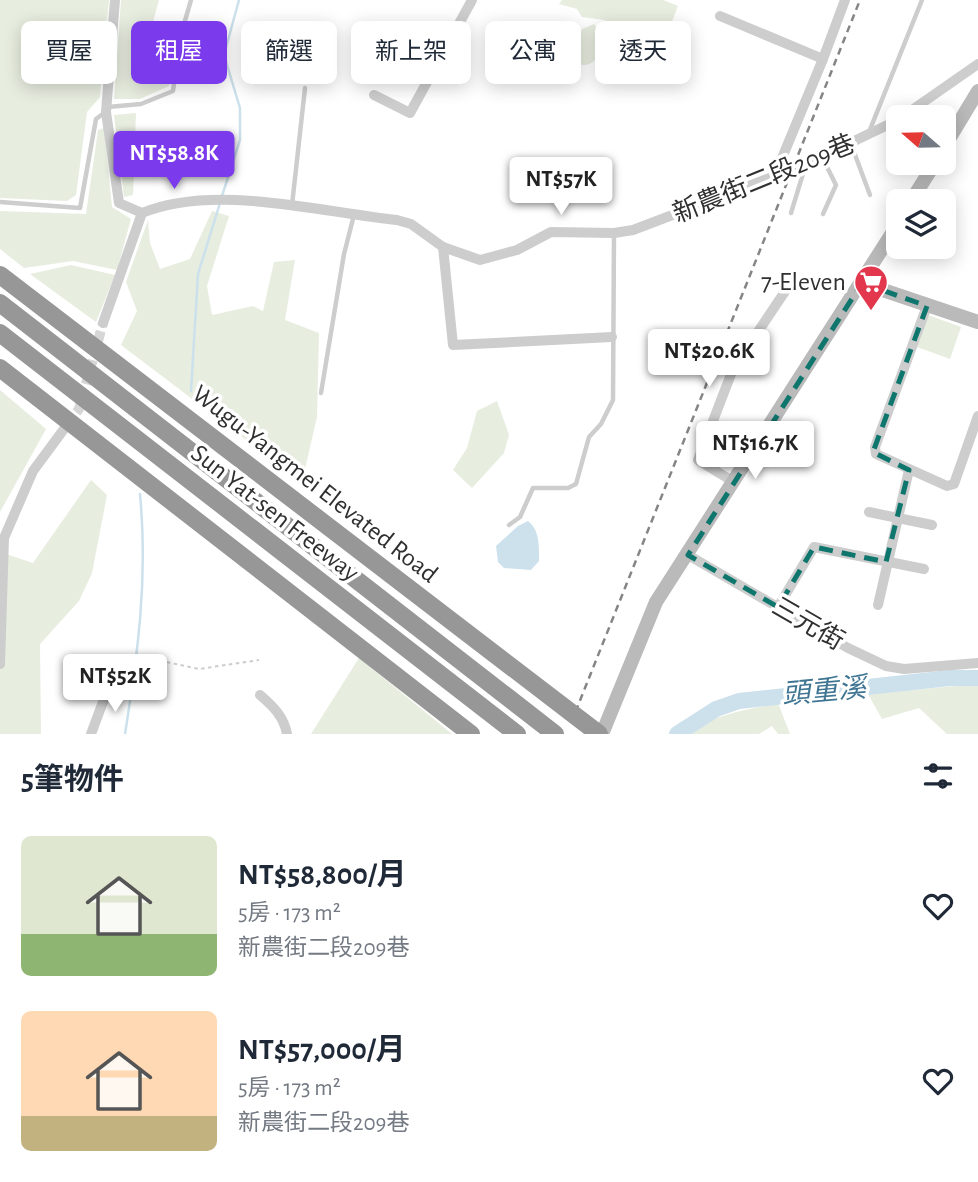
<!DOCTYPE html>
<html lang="zh-TW">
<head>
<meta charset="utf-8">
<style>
	body { margin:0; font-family:"Alegreya Sans","Noto Sans TC",sans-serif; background:#f2f2f3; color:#1f2937; height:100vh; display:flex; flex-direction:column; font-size:26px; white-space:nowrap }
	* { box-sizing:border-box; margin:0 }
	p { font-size:23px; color:#747a83 }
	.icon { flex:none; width:38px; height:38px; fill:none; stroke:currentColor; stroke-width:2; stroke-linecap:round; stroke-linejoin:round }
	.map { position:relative; height:734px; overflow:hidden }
	.sheet { display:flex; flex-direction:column; background:#fff; flex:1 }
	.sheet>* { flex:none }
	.banner { position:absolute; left:21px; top:21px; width:936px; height:63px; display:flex; gap:14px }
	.needle { width:46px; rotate:290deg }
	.tools { position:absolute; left:886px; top:105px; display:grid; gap:14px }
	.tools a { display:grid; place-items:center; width:70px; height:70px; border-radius:10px; background:#fff; box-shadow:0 4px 18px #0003; font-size:35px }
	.price { position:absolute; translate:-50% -60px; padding:0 16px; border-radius:7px; background:#fff; color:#222; font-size:23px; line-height:46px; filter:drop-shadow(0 2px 4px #0008) }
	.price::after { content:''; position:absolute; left:50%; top:42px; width:21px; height:16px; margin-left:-10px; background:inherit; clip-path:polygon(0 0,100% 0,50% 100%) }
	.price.active { background:#7c3aed; color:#fff }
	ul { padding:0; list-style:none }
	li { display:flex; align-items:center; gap:21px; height:175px; padding:0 21px }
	li span { display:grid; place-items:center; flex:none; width:196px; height:140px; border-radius:10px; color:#555 }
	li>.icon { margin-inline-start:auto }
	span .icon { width:84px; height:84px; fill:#fffc; stroke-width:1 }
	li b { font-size:30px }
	h2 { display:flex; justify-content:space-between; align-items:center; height:84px; padding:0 21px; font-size:30px }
	.pill { padding:0 24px; border-radius:10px; background:#fff; box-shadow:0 4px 18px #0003; font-size:24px; line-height:63px }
	.pill.active { background:#7c3aed; color:#fff }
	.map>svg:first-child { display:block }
	.green { fill:#e7eddf }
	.water { fill:#cce1ec }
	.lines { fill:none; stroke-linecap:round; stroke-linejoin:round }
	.stream { stroke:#cce1ec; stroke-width:2.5 }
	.river { stroke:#cce1ec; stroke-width:16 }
	.street-tunnel { stroke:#d6d6d6; stroke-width:10; stroke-dasharray:10 5; stroke-linecap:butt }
	.path { stroke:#cdcdcd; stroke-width:2; stroke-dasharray:3.5 3.5; stroke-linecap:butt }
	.lane { stroke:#cdcdcd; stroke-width:4.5 }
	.street { stroke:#cdcdcd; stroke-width:10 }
	.secondary { stroke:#bababa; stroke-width:14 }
	.highway { stroke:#979797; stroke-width:18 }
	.rail { stroke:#858585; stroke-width:2.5; stroke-dasharray:7 5; stroke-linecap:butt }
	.highway-bridge { stroke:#979797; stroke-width:18 }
	.marked { fill:none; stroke:#0f766e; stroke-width:5; stroke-dasharray:14 9; stroke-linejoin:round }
	.labels { text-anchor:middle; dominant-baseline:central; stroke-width:7; stroke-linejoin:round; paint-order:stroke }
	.street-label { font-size:26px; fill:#303030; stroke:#fff }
	.poi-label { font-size:26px; fill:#303030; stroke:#fff; text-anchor:end }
	.water-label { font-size:28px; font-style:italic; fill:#3f7592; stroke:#fff }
</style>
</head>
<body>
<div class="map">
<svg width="978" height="734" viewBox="0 0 978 734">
	<rect width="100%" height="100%" fill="#fff"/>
	<g class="green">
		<polygon points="0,0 109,0 100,97 87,112 76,195 67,201 0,198"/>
		<polygon points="121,0 159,0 151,29 172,33 169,86 140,99 114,99"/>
		<polygon points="562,0 663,0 678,6 667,34 620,46 604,20 582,17 577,9 559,4"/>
		<path d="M 594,24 L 601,34 L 599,56 C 592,63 587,68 577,63 L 572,48 L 582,29 Z"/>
		<polygon points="136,113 133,195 124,197 114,115"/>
		<polygon points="104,128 112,207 131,219 117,270 73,261 24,268 0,249 0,211 86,214 98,130"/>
		<polygon points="212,211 229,216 207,286 212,315 253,306 263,311 274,262 295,260 285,320 319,333 317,417 302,482 121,345 137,311 126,282 148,220 150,243 160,269 190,259"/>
		<polygon points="71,265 115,275 96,322 30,274"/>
		<polygon points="928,315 961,327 950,359 917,347"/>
		<polygon points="0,390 46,429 0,512"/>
		<polygon points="497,401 509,435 504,453 472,488 453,470 467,448 477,411"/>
		<polygon points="91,480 107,495 92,573 79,601 40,644 41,734 0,734 0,552 33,563"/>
		<polygon points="359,658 452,734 311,734"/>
		<polygon points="978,684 978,734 947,734 919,708 882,719 868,694"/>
		<path d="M 778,703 L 790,734 L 778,734 L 772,726 L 759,734 L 688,734 C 713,714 747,710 778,703 Z"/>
	</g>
	<path class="water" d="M 528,521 C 540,530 539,547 539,561 L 531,570 L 504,568 L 498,562 L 496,546 L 518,526 Z"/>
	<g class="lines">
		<g class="stream">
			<polyline points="222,196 240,140 240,108 224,55 239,0"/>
			<polyline points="191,391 198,274 220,203"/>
			<path d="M 125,734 C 138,652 148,578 140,494"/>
		</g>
		<polyline class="river" points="677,734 716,709 739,701 950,678 978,678"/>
		<polyline class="street-tunnel" points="67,424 79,409 103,323"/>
		<polyline class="path" points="112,675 116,664 157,660 199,669 259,660"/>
		<g class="lane">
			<polyline points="108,107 141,104 173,91 180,38 191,0"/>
			<polyline points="869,132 922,0"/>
			<polyline points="851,144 870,195"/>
			<polyline points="822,157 836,185 823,214"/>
			<polyline points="0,202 80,208 96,119 104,113"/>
			<polyline points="292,205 305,88"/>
			<polyline points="791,213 806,164"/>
			<polyline points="321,393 344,254 354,215"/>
			<polyline points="509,525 520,517 533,488 568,488 576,484 589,437 601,424 613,400 614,233"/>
		</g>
		<g class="street">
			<polyline points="115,0 106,112 119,203 142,213"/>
			<polyline points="720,16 823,59 775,175"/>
			<polyline points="823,59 845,0"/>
			<polyline points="374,95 410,113 472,0"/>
			<polyline points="902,117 978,64"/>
			<path d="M 142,213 C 215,183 319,212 397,220 L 411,224 L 443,247 L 480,260 L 517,250 L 551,232 L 614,233 L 633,230 L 775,176 L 786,169 L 806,164 L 898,120"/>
			<polyline points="443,247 453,345 612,337"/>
			<polyline points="927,306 875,447 876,454 947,486 954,484 978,416"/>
			<polyline points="103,323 142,213"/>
			<polyline points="734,482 698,460 733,369 790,284"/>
			<polyline points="869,512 932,525"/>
			<polyline points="688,555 848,648 886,666 904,669 978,663"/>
			<polyline points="878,605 909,470"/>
			<polyline points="778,607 814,547 924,569"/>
			<polyline points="0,664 4,538 33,471 64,429"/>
			<path d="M 260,695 C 273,706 284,717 287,734"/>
			<polyline points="91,734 110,683"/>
		</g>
		<g class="secondary">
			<polyline points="943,149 978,91"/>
			<polyline points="911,201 935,163"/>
			<polyline points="862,283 978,322"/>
			<polyline points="602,734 656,602 898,224"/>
		</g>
		<g class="highway">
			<polyline points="0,303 555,734"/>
			<polyline points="0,333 517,734"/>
		</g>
		<polyline class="rail" points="571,723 860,0"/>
		<g class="highway-bridge">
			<polyline points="0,275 599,734"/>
			<polyline points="0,368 471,734"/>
		</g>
	</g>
	<path class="marked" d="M 862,283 L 927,306 L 873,452 L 909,470 L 886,562 L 814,547 L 778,607 L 688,555 Z"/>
	<defs>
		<g id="supermarket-pin" transform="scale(1.75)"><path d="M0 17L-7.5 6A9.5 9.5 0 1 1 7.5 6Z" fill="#e2374c" stroke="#fff"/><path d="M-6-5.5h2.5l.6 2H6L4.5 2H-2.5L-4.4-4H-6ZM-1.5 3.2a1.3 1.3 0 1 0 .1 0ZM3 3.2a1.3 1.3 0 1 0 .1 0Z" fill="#fff"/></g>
	</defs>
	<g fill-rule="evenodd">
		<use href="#supermarket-pin" x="871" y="282"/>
	</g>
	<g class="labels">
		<g class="street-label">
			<text transform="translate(764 179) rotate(-22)">新農街二段209巷</text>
			<text transform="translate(315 484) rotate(38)">Wugu-Yangmei Elevated Road</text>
			<text transform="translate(275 513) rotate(38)">Sun Yat-sen Freeway</text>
			<text transform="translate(808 624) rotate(30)">三元街</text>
		</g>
		<g class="poi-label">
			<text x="846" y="282">7-Eleven</text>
		</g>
		<g class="water-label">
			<text transform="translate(824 692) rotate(-5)">頭重溪</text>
		</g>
	</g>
</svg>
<div class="tools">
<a><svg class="needle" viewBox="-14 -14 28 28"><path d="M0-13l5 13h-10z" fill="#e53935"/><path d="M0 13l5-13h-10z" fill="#747a83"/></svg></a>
<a><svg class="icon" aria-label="layers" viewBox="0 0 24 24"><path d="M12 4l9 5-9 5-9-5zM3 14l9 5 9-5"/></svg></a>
</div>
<b class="price active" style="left:174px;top:191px">NT$58.8K</b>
<b class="price" style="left:561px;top:217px">NT$57K</b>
<b class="price" style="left:709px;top:389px">NT$20.6K</b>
<b class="price" style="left:755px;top:481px">NT$16.7K</b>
<b class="price" style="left:115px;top:714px">NT$52K</b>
<div class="banner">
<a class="pill">買屋</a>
<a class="pill active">租屋</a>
<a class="pill">篩選</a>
<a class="pill">新上架</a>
<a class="pill">公寓</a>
<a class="pill">透天</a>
</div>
</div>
<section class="sheet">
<h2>5筆物件<svg class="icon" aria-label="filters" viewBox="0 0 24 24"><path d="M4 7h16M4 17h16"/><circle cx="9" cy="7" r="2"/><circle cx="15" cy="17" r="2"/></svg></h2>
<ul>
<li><span style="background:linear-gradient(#dfe7d0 70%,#8fb573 0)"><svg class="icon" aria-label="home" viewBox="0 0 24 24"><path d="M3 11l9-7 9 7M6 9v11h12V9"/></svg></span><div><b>NT$58,800/月</b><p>5房 · 173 m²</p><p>新農街二段209巷</p></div><svg class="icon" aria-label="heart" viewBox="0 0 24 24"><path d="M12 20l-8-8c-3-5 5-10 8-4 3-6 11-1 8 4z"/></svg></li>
<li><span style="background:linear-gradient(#ffd9b3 75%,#c2b280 0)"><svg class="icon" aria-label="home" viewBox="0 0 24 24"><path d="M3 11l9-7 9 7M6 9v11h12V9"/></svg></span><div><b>NT$57,000/月</b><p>5房 · 173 m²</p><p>新農街二段209巷</p></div><svg class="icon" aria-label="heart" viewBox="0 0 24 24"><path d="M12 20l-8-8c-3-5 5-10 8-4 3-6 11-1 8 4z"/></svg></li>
</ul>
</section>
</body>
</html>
